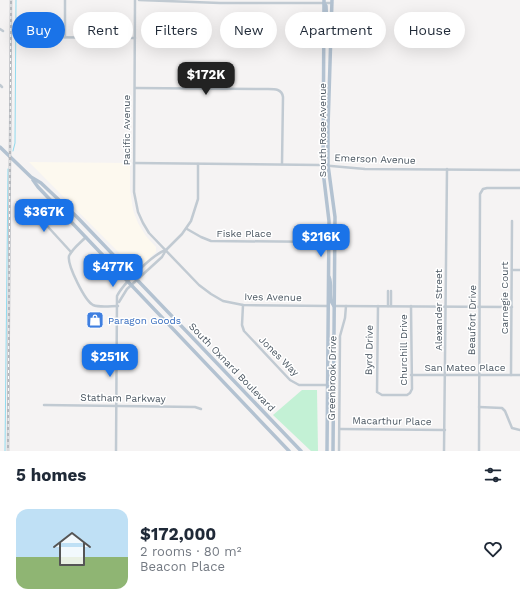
<!DOCTYPE html>
<html lang="en">
<head>
<meta charset="utf-8">
<style>
	body { margin:0; font-family:"Work Sans",sans-serif; background:#f6f6f7; color:#1f2937; height:100vh; display:flex; flex-direction:column; font-size:15px; white-space:nowrap }
	* { box-sizing:border-box; margin:0 }
	p { font-size:13px; color:#747a83 }
	.icon { flex:none; width:22px; height:22px; fill:none; stroke:currentColor; stroke-width:2; stroke-linecap:round; stroke-linejoin:round }
	.map { position:relative; height:451px; overflow:hidden }
	.panel { display:flex; flex-direction:column; background:#fff; flex:1 }
	.panel>* { flex:none }
	.hud { position:absolute; left:12px; top:12px; width:496px; height:36px; display:flex; gap:8px }
	.price { position:absolute; translate:-50% -34px; padding:0 9px; border-radius:8px; background:#1a73e8; color:#fff; font-size:13px; line-height:26px; filter:drop-shadow(0 1px 2px #0008) }
	.price::after { content:''; position:absolute; left:50%; top:24px; width:12px; height:9px; margin-left:-6px; background:inherit; clip-path:polygon(0 0,100% 0,50% 100%) }
	.price.selected { background:#222; color:#fff }
	ul { padding:0; list-style:none }
	li { display:flex; align-items:center; gap:12px; height:100px; padding:0 16px }
	li span { display:grid; place-items:center; flex:none; width:112px; height:80px; border-radius:12px; color:#555 }
	li>.icon { margin-inline-start:auto }
	span .icon { width:48px; height:48px; fill:#fffc; stroke-width:1 }
	li b { font-size:17px }
	h2 { display:flex; justify-content:space-between; align-items:center; height:48px; padding:0 16px; font-size:17px }
	.tag { padding:0 14px; border-radius:18px; background:#fff; box-shadow:0 4px 16px #0002; font-size:14px; line-height:36px }
	.tag.selected { background:#1a73e8; color:#fff }
	.map>svg:first-child { display:block }
	.commercial { fill:#fdf9ef }
	.green { fill:#c3f1d5 }
	.lines { fill:none; stroke-linecap:round; stroke-linejoin:round }
	.stream { stroke:#90daee; stroke-width:1 }
	.minor { stroke:#c1cad2; stroke-width:2.5 }
	.major { stroke:#b3c2d1; stroke-width:3.5 }
	.rail-casing { stroke:#b5b8bd; stroke-width:2.5 }
	.rail { stroke:#fff; stroke-width:1; stroke-dasharray:3; stroke-linecap:butt }
	.labels { text-anchor:middle; dominant-baseline:central; stroke-width:3; stroke-linejoin:round; paint-order:stroke }
	.street-label { font-size:10px; fill:#4a5661; stroke:#fff }
	.shop-label { font-size:10px; fill:#366cbe; stroke:#fff; text-anchor:start }
</style>
</head>
<body>
<div class="map">
<svg width="520" height="451" viewBox="0 0 520 451">
	<rect width="100%" height="100%" fill="#f5f3f3"/>
	<polygon class="commercial" points="29,162 130,163 130,189 133,210 138,223 146,236 156,247 156,252 138,269 134,268"/>
	<polygon class="green" points="302,390 317,390 318,451 311,451 273,415"/>
	<g class="lines">
		<g class="stream">
			<polyline points="13,151 15,143 16,0"/>
			<polyline points="5,451 8,169"/>
		</g>
		<g class="minor">
			<polyline points="135,0 134,192 138,212 143,223 149,233 199,285 211,294 223,301 243,305 328,306"/>
			<polyline points="139,0 220,3 332,3"/>
			<polyline points="0,29 3,31"/>
			<polyline points="29,37 135,38"/>
			<polyline points="65,37 65,0"/>
			<polyline points="0,85 2,87"/>
			<path d="M 135,88 L 268,89 C 275,89 282,89 283,97 L 282,164"/>
			<polyline points="134,163 320,165 365,169 520,170"/>
			<polyline points="27,204 71,252"/>
			<polyline points="187,229 201,237 211,241 329,242"/>
			<path d="M 86,237 C 80,243 72,249 69,256 C 67,265 85,301 93,305 C 100,308 111,306 118,306"/>
			<polyline points="512,270 520,270"/>
			<polyline points="391,291 391,306"/>
			<polyline points="119,302 127,289 162,257 166,250 182,234 191,221 198,199 198,164"/>
			<polyline points="243,305 242,325 244,331 290,380 299,385 334,385"/>
			<polyline points="334,306 512,307"/>
			<polyline points="378,306 377,392 382,395 407,395 410,393 412,389 411,306"/>
			<polyline points="388,306 388,291"/>
			<polyline points="411,375 520,375"/>
			<polyline points="511,375 512,221"/>
			<polyline points="44,405 195,407 201,409"/>
			<polyline points="479,407 502,408 505,411 512,428 520,430"/>
			<polyline points="340,429 445,430"/>
			<path d="M 116,451 L 117,296 C 123,284 153,254 166,250"/>
			<polyline points="339,451 340,336 345,318 346,306"/>
			<polyline points="444,451 447,169"/>
			<polyline points="479,451 480,194 483,189 487,188 520,188"/>
		</g>
		<g class="major">
			<polyline points="324,0 323,171 329,221 327,451"/>
			<polyline points="332,0 328,127 328,165 335,217 333,451"/>
			<polyline points="324,3 326,6 327,28 330,37"/>
			<polyline points="0,147 31,177 41,183 77,217 301,451"/>
			<polyline points="33,180 38,187 289,451"/>
			<path d="M 329,277 C 333,286 327,298 334,306"/>
		</g>
		<g class="rail-casing">
			<polyline id="rail" points="8,451 11,0"/>
		</g>
		<use href="#rail" class="rail"/>
	</g>
	<defs>
		<g id="shop-square" transform="scale(0.9)"><rect x="-9" y="-9" width="18" height="18" rx="4" fill="#3f7fe0" stroke="#fff"/><path d="M-5-2.5h2.3a2.7 3.5 0 0 1 5.4 0H5L5.5 6h-11ZM-1.5-2.5h3a1.5 2.3 0 0 0-3 0Z" fill="#fff"/></g>
	</defs>
	<g fill-rule="evenodd">
		<use href="#shop-square" x="95" y="320"/>
	</g>
	<g class="labels">
		<g class="street-label">
			<text transform="translate(126 130) rotate(-90)">Pacific Avenue</text>
			<text transform="translate(322 130) rotate(-90)">South Rose Avenue</text>
			<text transform="translate(375 159) rotate(2)">Emerson Avenue</text>
			<text x="244" y="233">Fiske Place</text>
			<text transform="translate(273 297) rotate(1)">Ives Avenue</text>
			<text transform="translate(504 298) rotate(-90)">Carnegie Court</text>
			<text transform="translate(438 310) rotate(-90)">Alexander Street</text>
			<text transform="translate(472 320) rotate(-89)">Beaufort Drive</text>
			<text transform="translate(369 350) rotate(-89)">Byrd Drive</text>
			<text transform="translate(403 350) rotate(-90)">Churchill Drive</text>
			<text transform="translate(279 356) rotate(45)">Jones Way</text>
			<text transform="translate(232 367) rotate(46)">South Oxnard Boulevard</text>
			<text x="465" y="367">San Mateo Place</text>
			<text transform="translate(332 378) rotate(-89)">Greenbrook Drive</text>
			<text transform="translate(123 398) rotate(1)">Statham Parkway</text>
			<text transform="translate(392 421) rotate(1)">Macarthur Place</text>
		</g>
		<g class="shop-label">
			<text x="108" y="320">Paragon Goods</text>
		</g>
	</g>
</svg>
<b class="price selected" style="left:206px;top:96px">$172K</b>
<b class="price" style="left:44px;top:233px">$367K</b>
<b class="price" style="left:321px;top:258px">$216K</b>
<b class="price" style="left:113px;top:288px">$477K</b>
<b class="price" style="left:110px;top:378px">$251K</b>
<div class="hud">
<a class="tag selected">Buy</a>
<a class="tag">Rent</a>
<a class="tag">Filters</a>
<a class="tag">New</a>
<a class="tag">Apartment</a>
<a class="tag">House</a>
</div>
</div>
<section class="panel">
<h2>5 homes<svg class="icon" aria-label="filters" viewBox="0 0 24 24"><path d="M4 7h16M4 17h16"/><circle cx="9" cy="7" r="2"/><circle cx="15" cy="17" r="2"/></svg></h2>
<ul>
<li><span style="background:linear-gradient(#bfe0f5 60%,#8fb573 0)"><svg class="icon" aria-label="home" viewBox="0 0 24 24"><path d="M3 11l9-7 9 7M6 9v11h12V9"/></svg></span><div><b>$172,000</b><p>2 rooms · 80 m²</p><p>Beacon Place</p></div><svg class="icon" aria-label="heart" viewBox="0 0 24 24"><path d="M12 20l-8-8c-3-5 5-10 8-4 3-6 11-1 8 4z"/></svg></li>
</ul>
</section>
</body>
</html>
